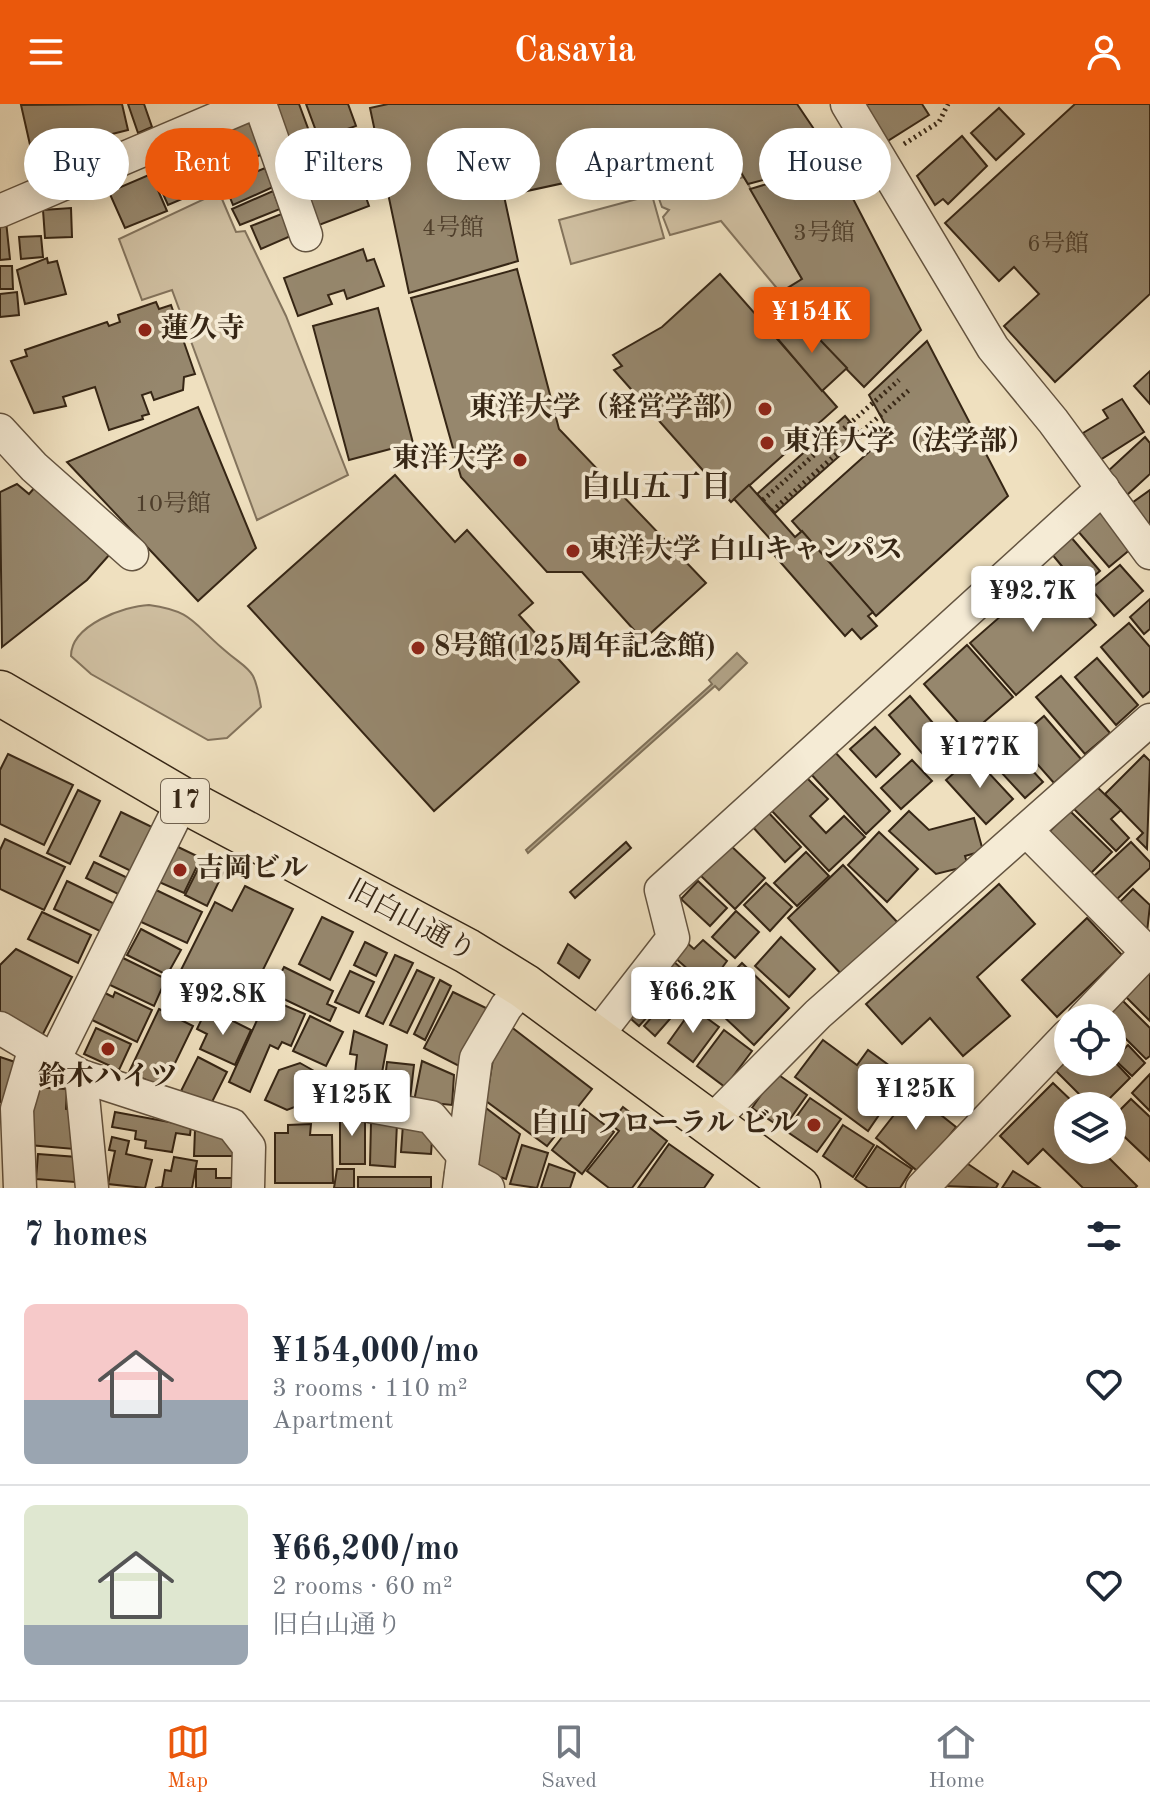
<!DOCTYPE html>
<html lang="en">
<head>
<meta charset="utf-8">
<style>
	body { margin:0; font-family:"Old Standard TT","Noto Serif JP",serif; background:#f2f2f3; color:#1f2937; height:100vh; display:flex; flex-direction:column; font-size:30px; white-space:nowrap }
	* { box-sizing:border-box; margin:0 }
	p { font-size:26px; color:#747a83 }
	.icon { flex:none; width:44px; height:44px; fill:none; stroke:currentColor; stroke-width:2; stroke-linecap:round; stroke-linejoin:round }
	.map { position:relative; height:1084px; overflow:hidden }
	.panel { display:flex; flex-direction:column; background:#fff; flex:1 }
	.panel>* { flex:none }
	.top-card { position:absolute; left:24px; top:24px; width:1102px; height:72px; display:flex; gap:16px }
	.tools { position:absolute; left:1054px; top:900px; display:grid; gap:16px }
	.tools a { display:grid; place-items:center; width:72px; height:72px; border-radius:50%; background:#fff; box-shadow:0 4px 20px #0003; font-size:40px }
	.price { position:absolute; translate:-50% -68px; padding:0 18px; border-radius:8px; background:#fff; color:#222; font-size:26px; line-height:52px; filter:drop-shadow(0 2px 4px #0008) }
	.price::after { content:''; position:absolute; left:50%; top:48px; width:24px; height:18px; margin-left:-12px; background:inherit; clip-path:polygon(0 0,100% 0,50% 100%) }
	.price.on { background:#ea580c; color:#fff }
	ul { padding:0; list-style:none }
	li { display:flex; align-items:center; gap:24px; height:200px; padding:0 24px }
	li+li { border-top:2px solid #e0e1e3 }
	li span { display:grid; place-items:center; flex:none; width:224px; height:160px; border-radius:12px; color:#555 }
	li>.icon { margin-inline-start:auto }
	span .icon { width:96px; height:96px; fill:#fffc; stroke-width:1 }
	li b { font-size:34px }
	h2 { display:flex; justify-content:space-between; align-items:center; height:96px; padding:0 24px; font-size:34px }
	.chip { padding:0 28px; border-radius:36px; background:#fff; box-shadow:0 4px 20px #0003; font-size:28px; line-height:72px }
	.chip.on { background:#ea580c; color:#fff }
	header { display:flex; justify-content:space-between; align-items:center; height:104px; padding:0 24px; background:#ea580c; color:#fff; font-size:36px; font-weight:800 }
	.tab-bar { display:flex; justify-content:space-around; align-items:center; height:112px; border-top:2px solid #e0e1e3; background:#fff; font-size:22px; color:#747a83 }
	.tab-bar a { display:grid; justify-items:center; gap:4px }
	.tab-bar .on { color:#ea580c }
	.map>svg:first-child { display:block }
	.green { fill:#d0c0a2; stroke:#83735c; stroke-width:2 }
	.water { fill:#b0a185; stroke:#7f7058; stroke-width:2 }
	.building { fill:#96876d; stroke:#362615; stroke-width:2 }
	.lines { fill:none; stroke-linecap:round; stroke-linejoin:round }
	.minor-casing { stroke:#645440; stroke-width:35 }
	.highway-casing { stroke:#362615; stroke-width:47 }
	.path { stroke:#362615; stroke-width:5; stroke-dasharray:2 4; stroke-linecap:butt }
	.minor { stroke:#f5ebd5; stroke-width:32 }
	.highway { stroke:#efe0bf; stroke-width:44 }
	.poi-dot { fill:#8f2418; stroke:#f5ebd5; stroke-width:3 }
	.labels { text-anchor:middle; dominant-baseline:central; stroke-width:7; stroke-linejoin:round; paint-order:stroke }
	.number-label { font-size:24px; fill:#4e3e2b }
	.shield { fill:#f5ebd5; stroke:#6f614f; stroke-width:2 }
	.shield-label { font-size:26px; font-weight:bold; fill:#362615 }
	.poi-label { font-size:28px; font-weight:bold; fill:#362615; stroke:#f5ebd5; text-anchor:start }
	.street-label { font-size:28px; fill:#362615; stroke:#f5ebd5 }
	.neighbourhood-label { font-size:30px; font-weight:bold; fill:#362615; stroke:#f5ebd5 }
</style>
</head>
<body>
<header><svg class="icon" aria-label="menu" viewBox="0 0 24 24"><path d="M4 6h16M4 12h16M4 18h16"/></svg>Casavia<svg class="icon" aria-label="person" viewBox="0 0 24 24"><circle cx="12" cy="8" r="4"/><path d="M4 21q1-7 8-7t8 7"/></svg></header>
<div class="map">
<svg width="1150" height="1084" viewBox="0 0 1150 1084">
	<rect width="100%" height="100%" fill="#efe0bf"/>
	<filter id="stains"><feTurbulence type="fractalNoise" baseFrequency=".0025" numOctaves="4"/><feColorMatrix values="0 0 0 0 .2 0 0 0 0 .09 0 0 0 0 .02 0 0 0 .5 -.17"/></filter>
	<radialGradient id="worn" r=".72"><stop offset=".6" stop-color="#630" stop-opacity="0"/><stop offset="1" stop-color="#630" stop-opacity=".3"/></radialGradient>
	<g class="green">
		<polygon points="744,73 802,175 780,188 721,117 670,131 663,113 669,106 662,103 658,92"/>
		<polygon points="219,88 236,128 245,127 286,212 348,371 257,416 172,186 142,196 119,135"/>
		<polygon points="652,91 664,134 571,160 559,116"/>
		<path d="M 149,501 C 192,507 192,518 222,544 C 250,569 254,560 261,603 L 227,634 L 208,636 L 91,570 L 71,552 C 71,521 124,502 149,501 Z"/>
	</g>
	<polygon class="water" points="737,549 747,559 719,586 715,582 528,749 526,746 712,580 709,576"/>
	<g class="building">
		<polygon points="122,0 128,26 108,31 109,36 33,54 21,1"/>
		<polygon points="128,0 144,0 152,23 138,29"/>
		<polygon points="279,0 299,0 313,38 286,48 270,3"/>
		<polygon points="306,0 348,0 356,22 319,35"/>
		<polygon points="388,0 797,0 820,34 810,39 822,60 748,80 726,44 504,92 518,157 409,189 370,4"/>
		<polygon points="862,0 922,0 929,11 886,38"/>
		<polygon points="1075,0 1150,0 1150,190 1055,278 1004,222 1039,190 1014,163 999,177 945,119"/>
		<polygon points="999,4 1024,30 996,56 971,29"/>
		<polygon points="247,14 263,50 213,70 198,35"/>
		<polygon points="962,32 987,62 948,100 943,95 935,101 917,72"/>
		<polygon points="337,37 340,46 351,43 358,62 302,82 291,53"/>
		<polygon points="198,40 215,81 168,101 150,61"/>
		<polygon points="835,60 921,226 864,283 775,192 802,175 750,85"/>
		<polygon points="265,64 273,83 233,101 225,81"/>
		<polygon points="357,68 369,102 319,121 306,86"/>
		<polygon points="151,70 167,107 125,124 109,88"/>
		<polygon points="273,87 280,105 240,121 232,105"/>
		<polygon points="71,104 72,133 45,134 43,106"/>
		<polygon points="284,109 293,131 261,145 251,122"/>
		<polygon points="6,117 10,155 0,156 0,119"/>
		<polygon points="41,132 43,153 21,155 19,133"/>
		<polygon points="363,145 367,157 374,155 384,182 347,195 344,186 328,191 332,200 298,212 284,174"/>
		<polygon points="47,154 48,159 57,157 66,190 25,200 17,166"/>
		<polygon points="0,162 12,162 13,185 0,185"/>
		<polygon points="517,165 559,325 706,479 643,536 582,468 547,468 461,373 411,194"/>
		<polygon points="720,170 837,303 731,398 614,266 622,262 613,251 662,223"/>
		<polygon points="17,188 19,211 0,213 0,190"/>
		<polygon points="156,198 159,205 171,201 195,270 184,273 183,286 154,296 151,288 142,291 149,310 142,312 143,315 109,326 95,283 63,293 66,302 34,309 11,257 27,252 25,246 107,218 109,222 120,218 118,211"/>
		<polygon points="378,204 413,339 349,356 313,222"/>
		<polygon points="800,215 847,264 822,287 777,234"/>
		<polygon points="927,237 1008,392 876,512 792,417 890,329 869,291"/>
		<polygon points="1150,267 1150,300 1134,282"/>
		<polygon points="1122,295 1144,328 1100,356 1083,329 1108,314 1103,306"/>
		<polygon points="198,303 256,444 198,497 67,358"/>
		<polygon points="845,312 862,332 775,409 757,390"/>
		<polygon points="1145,333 1150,339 1150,370 1127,391 1107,368"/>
		<polygon points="395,371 455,438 467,426 533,499 519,511 579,578 434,707 248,502"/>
		<polygon points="17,380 29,390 36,382 110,450 87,476 2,543 0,388"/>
		<polygon points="749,381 795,433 802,427 873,508 868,512 877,522 861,535 852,525 845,532 775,452 781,447 734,395"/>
		<polygon points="1150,386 1150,430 1129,401"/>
		<polygon points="1100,407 1132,444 1109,463 1077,426"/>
		<polygon points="1070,432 1100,467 1080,484 1051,449"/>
		<polygon points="1120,461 1143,487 1114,512 1091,485"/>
		<polygon points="1050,469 1096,521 1016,591 970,539"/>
		<polygon points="1150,495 1150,525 1144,530 1130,513"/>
		<polygon points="1129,519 1150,543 1150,587 1143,593 1101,543"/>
		<polygon points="967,541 1013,593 969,631 924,580"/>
		<polygon points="1097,554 1138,601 1116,621 1075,573"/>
		<polygon points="1061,572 1110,629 1085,650 1036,593"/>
		<polygon points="910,592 955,645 934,663 889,611"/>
		<polygon points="1044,612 1081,655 1054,679 1016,636"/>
		<polygon points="875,623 900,650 876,673 850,645"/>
		<polygon points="1007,639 1043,678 1025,694 989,655"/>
		<polygon points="833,646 890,707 866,730 809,668"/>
		<polygon points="8,650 73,681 44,741 0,720 0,666"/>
		<polygon points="1144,651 1150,657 1147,745 1137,735 1143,729 1105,690"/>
		<polygon points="973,652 1013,695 986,720 946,676"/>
		<polygon points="912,656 932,677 901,705 881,684"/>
		<polygon points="806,673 828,695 810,712 826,729 844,712 865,733 829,767 771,706"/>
		<polygon points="1094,680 1121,706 1111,715 1129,734 1116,747 1072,703"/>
		<polygon points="78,686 100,697 70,760 47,749"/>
		<polygon points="767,707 801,743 785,758 751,721"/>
		<polygon points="909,707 929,726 974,714 983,747 965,752 968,762 936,770 889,727"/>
		<polygon points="1070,707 1112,748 1089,771 1047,730"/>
		<polygon points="121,708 156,725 135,769 100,752"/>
		<polygon points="879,728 918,765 887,798 848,761"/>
		<polygon points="5,735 65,763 44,806 0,785 0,746"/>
		<polygon points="626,738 631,744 575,794 570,788"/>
		<polygon points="1131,738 1150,758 1150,764 1115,797 1093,773"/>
		<polygon points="729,740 765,774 735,805 699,770"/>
		<polygon points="176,742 201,754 184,789 159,778"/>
		<polygon points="806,748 829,772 797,802 774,779"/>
		<polygon points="204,753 226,763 207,802 185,791"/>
		<polygon points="94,758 132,776 124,793 86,774"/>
		<polygon points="843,761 901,822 845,874 788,814"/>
		<polygon points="67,777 119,802 106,830 54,805"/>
		<polygon points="698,777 727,804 710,822 681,795"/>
		<polygon points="766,779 792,803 770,827 744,801"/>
		<polygon points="999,780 1035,820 977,873 1010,912 963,952 930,914 902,940 866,900"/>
		<polygon points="245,782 293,805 255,882 247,881 239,899 179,870 215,798 232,807"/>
		<polygon points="154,785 202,808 187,839 139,817"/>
		<polygon points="1133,785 1150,801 1147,828 1118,800"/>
		<polygon points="736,807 759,828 735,854 712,833"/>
		<polygon points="42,808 91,831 78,859 28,835"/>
		<polygon points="322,813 353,828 330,876 299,860"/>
		<polygon points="1087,814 1122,851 1057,913 1022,876"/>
		<polygon points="141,825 181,846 167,871 127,851"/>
		<polygon points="781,833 815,865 789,893 755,862"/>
		<polygon points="703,836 727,857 708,883 673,852 686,838 694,845"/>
		<polygon points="365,838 387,849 376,872 354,861"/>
		<polygon points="568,840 590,856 579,874 558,859"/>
		<polygon points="16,845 72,873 42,932 0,909 0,861"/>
		<polygon points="395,851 413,859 383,920 366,912"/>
		<polygon points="121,853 166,875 154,902 108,880"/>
		<polygon points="672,856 701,882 686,899 656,873"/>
		<polygon points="742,859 789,904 754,941 706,896"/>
		<polygon points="284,863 333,887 327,900 336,904 330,917 271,889"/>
		<polygon points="417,866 434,874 407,929 390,921"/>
		<polygon points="350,867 374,878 359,909 335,898"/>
		<polygon points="1149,869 1150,870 1150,917 1126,893"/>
		<polygon points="440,876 451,882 425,936 414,930"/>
		<polygon points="650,876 667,891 639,922 622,907"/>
		<polygon points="103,888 113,893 115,888 152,906 137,938 90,915"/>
		<polygon points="453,888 488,905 459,962 424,944"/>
		<polygon points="267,894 305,910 291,942 282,938 278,945 270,941 250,988 229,978"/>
		<polygon points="1121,895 1150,924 1150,952 1146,955 1112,921 1112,914 1106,914"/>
		<polygon points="665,898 676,908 655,932 644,922"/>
		<polygon points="207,904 251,926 235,961 200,945 207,930 197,925"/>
		<polygon points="693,904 719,923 693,958 668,939"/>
		<polygon points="159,905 193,922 163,984 129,968"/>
		<polygon points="310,912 343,928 326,962 293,947"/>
		<polygon points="510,922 592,985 547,1042 486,997 495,943"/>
		<polygon points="96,924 131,940 119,966 84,950"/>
		<polygon points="724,926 752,947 725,983 697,962"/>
		<polygon points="354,927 387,941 378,991 353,987 357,951 350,950"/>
		<polygon points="823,936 857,961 868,946 905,973 868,1027 795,973"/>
		<polygon points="1128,941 1145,959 1132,972 1114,955"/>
		<polygon points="0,953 21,960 8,1001 0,998"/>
		<polygon points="198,953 227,968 210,1002 181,987"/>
		<polygon points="1068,955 1068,958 1112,955 1130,974 1102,1002 1091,1002 1056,967"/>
		<polygon points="422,957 454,971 452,1001 414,997"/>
		<polygon points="387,958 414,961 410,995 383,992"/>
		<polygon points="300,959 332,977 323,992 287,1006 265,996 279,966"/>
		<polygon points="776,969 807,991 783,1025 752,1004"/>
		<polygon points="1150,970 1150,1007 1132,989"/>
		<polygon points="1053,979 1077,1002 1068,1002 1068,1046 1101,1046 1137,1082 1135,1084 1083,1084 1043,1045 1028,1060 1000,1032"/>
		<polygon points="34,983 67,985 66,1005 77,1007 74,1045 29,1041"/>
		<polygon points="912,988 956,1023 920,1069 876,1034"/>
		<polygon points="810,994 841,1015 817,1048 786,1027"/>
		<polygon points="1131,995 1150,1013 1150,1057 1112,1021 1112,1014"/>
		<polygon points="623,1003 667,1037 632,1084 609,1084 587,1067 619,1027 610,1020"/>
		<polygon points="486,1004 520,1030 506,1075 470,1063"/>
		<polygon points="584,1005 614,1028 582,1070 552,1046"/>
		<polygon points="115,1008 191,1022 190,1031 176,1029 172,1048 145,1044 146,1037 135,1035 136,1027 112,1023"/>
		<rect x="340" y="1008" width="25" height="52"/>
		<polygon points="371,1018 397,1019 395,1063 370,1061"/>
		<polygon points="311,1020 310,1031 332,1031 333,1079 275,1079 275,1029 288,1029 288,1021"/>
		<polygon points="403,1020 433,1022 431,1050 401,1048"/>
		<polygon points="843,1021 874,1041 853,1073 823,1052"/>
		<polygon points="195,1025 212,1026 237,1042 237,1052 194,1052"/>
		<polygon points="112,1033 129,1037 126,1050 152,1056 145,1084 108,1080 115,1047 109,1046"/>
		<polygon points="669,1040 713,1071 704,1084 638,1084"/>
		<polygon points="522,1041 548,1049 537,1084 510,1080"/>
		<polygon points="877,1042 912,1065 900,1084 868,1084 855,1075"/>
		<polygon points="38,1050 77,1053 75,1078 36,1075"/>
		<polygon points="174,1053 197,1057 192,1084 155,1084 162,1083 165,1066 171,1067"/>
		<polygon points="962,1056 998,1080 996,1084 944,1082"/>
		<polygon points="549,1060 575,1069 570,1084 541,1084"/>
		<polygon points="196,1065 216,1065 216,1074 232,1074 232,1084 196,1084"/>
		<polygon points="337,1065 354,1065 354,1084 334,1084"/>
		<polygon points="1013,1067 1040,1084 1002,1084"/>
		<rect x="358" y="1073" width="73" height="11"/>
	</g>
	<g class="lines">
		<g class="minor-casing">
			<g id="minor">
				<polyline points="260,0 306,131"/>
				<polyline points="847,0 993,244 1053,317 1150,449"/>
				<polyline points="0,107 251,0"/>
				<polyline points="0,326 34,363 132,450"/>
				<polyline points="1026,726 1150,851"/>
				<polyline points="1084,914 1150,845"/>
				<polyline points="0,924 81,972 92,1084"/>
				<polyline points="596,933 673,834 661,786 1103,384"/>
				<polyline points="53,958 183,696"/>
				<polyline points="81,972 232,1021 249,1043 248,1084"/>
				<polyline points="353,999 431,1013 462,1050"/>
				<polyline points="712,1017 818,910 1150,616"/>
				<polyline points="461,1070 488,1084"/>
				<polyline points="20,1084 17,1005 34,947"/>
				<polyline points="459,1084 476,954 506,903 524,882"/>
				<polyline points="922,1084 1068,931"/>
			</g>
		</g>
		<g class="highway-casing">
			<polyline id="highway" points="0,589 183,696 467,847 524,882 798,1084"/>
		</g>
		<g class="path">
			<polyline points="904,40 939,18 948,0"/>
			<polyline points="763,396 899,276"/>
			<polyline points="772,407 909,286"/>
		</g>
		<use href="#minor" class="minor"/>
		<use href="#highway" class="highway"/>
	</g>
	<g class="poi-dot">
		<circle cx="145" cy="226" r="8"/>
		<circle cx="765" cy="305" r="8"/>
		<circle cx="767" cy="339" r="8"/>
		<circle cx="520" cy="356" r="8"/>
		<circle cx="573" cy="447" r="8"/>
		<circle cx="418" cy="544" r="8"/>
		<circle cx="180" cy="766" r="8"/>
		<circle cx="108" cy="945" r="8"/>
		<circle cx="814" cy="1021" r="8"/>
	</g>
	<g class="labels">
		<g class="number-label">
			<text x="453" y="125">4号館</text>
			<text x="824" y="130">3号館</text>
			<text x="1058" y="141">6号館</text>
			<text x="173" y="401">10号館</text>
		</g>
		<rect class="shield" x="161" y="675" width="48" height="44" rx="6"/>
		<g class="shield-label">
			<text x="185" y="697">17</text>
		</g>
		<g class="poi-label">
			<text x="161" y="226">蓮久寺</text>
			<text x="749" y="305" text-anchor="end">東洋大学（経営学部）</text>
			<text x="783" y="339">東洋大学（法学部）</text>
			<text x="504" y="356" text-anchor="end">東洋大学</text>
			<text x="589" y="447">東洋大学 白山キャンパス</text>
			<text x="434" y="544">8号館(125周年記念館)</text>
			<text x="196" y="766">吉岡ビル</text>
			<text x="108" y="974" text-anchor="middle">鈴木ハイツ</text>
			<text x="798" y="1021" text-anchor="end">白山 フローラル ビル</text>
		</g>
		<g class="street-label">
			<text transform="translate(411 818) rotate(28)">旧白山通り</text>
		</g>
		<g class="neighbourhood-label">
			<text x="656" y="384">白山五丁目</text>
		</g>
	</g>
	<rect width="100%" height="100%" filter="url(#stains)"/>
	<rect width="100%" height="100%" fill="url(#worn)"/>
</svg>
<div class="tools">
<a><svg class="icon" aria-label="locate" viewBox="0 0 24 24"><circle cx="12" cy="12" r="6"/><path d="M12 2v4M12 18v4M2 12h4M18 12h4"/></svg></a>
<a><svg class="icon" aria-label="layers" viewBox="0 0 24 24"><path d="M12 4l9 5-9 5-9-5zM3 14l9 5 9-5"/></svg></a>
</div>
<b class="price on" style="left:812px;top:251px">¥154K</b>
<b class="price" style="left:1033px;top:530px">¥92.7K</b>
<b class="price" style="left:980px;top:686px">¥177K</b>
<b class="price" style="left:693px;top:931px">¥66.2K</b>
<b class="price" style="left:223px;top:933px">¥92.8K</b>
<b class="price" style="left:916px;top:1028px">¥125K</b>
<b class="price" style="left:352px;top:1034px">¥125K</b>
<div class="top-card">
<a class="chip">Buy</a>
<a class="chip on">Rent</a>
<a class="chip">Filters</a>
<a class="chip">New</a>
<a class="chip">Apartment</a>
<a class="chip">House</a>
</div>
</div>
<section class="panel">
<h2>7 homes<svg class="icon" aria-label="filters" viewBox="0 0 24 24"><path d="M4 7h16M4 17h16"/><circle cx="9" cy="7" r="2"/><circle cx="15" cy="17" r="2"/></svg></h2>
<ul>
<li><span style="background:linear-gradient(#f6c9c9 60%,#9aa5b1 0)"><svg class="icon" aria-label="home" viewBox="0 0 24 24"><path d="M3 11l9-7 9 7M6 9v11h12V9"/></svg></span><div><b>¥154,000/mo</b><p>3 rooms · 110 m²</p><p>Apartment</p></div><svg class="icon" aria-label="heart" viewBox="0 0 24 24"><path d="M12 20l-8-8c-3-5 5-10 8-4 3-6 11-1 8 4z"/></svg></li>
<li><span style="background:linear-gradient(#dfe7d0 75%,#9aa5b1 0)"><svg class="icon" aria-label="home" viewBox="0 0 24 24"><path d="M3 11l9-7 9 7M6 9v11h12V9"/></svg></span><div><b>¥66,200/mo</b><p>2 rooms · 60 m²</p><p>旧白山通り</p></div><svg class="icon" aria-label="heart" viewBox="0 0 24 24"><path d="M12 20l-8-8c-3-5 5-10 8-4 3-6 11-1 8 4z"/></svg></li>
</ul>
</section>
<nav class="tab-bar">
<a class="on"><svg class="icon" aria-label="map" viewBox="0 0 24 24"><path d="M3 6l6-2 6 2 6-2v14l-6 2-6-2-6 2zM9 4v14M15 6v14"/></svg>Map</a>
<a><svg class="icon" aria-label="saved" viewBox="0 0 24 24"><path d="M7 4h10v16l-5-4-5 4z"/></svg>Saved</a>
<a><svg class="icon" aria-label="home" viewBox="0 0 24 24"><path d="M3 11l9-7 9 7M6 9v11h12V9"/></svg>Home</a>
</nav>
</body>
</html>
